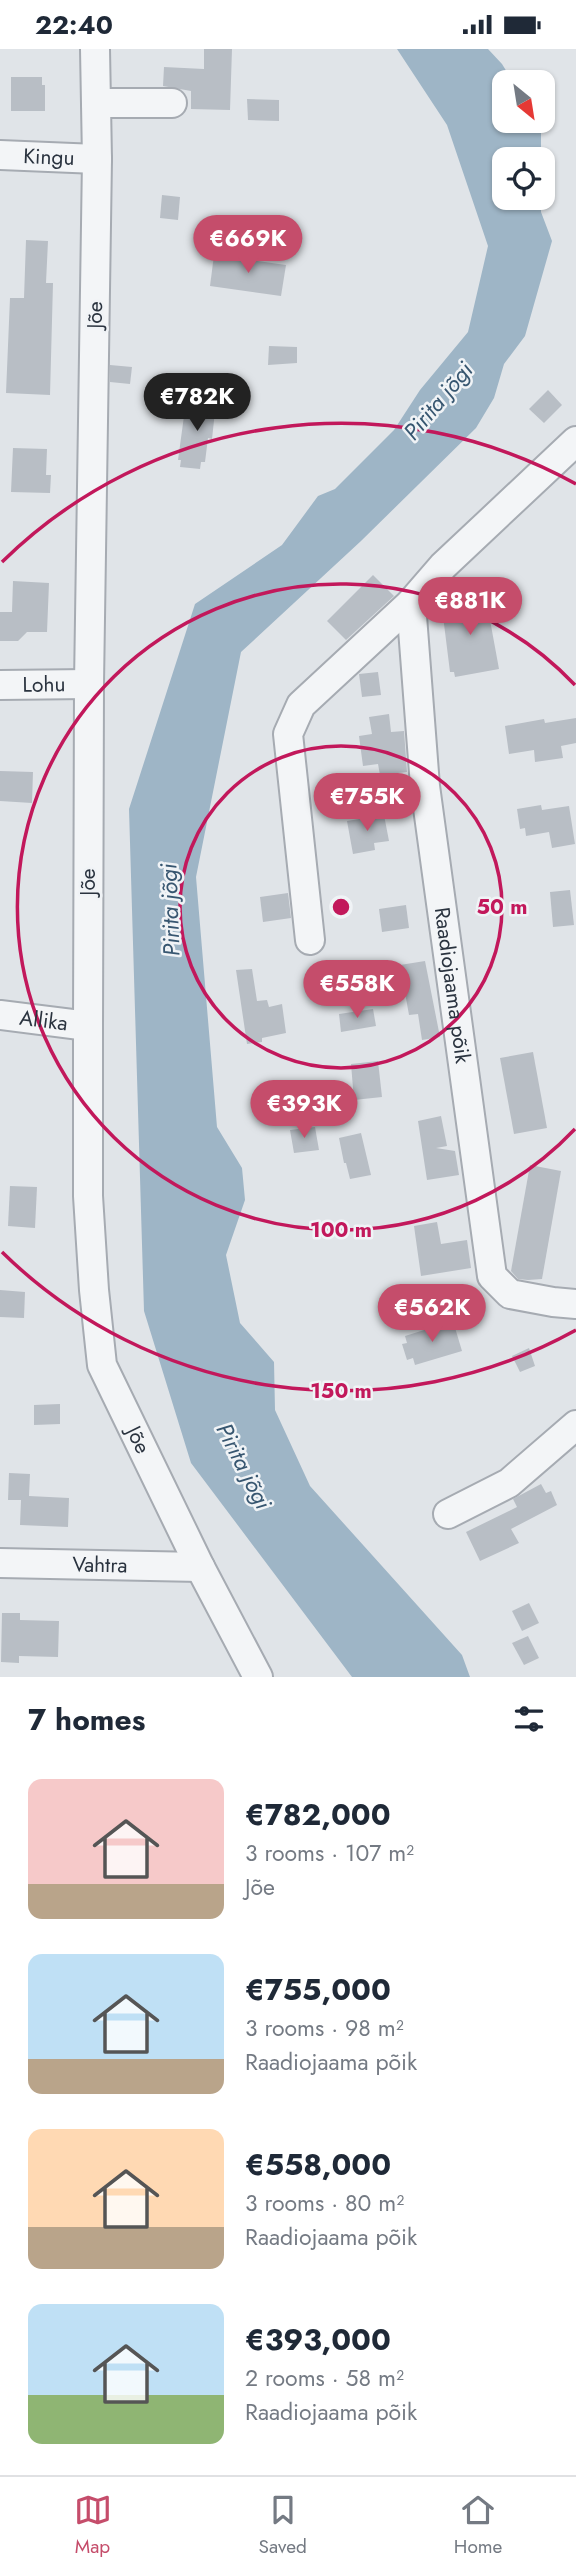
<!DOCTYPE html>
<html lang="en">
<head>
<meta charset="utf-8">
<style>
	body { margin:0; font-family:Jost,sans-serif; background:#f6f6f7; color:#1f2937; height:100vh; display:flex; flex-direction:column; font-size:26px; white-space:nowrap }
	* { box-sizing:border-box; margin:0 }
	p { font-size:23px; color:#747a83 }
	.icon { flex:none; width:38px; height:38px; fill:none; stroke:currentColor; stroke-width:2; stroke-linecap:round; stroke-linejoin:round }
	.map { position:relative; height:1628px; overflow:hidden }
	.details { display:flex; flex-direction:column; background:#fff; flex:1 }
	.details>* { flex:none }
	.needle { width:46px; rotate:150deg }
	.buttons { position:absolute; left:492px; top:21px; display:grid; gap:14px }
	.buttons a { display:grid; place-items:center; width:63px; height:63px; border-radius:14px; background:#fff; box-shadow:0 2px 5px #0004; font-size:35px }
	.price { position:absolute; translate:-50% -60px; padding:0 16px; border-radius:24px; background:#c54d6b; color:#fff; font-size:23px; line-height:46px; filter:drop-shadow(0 2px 4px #0008) }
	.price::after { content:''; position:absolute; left:50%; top:42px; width:21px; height:16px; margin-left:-10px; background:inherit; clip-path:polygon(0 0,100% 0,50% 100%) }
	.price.selected { background:#222; color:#fff }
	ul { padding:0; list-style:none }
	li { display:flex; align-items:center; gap:21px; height:175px; padding:0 28px }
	li span { display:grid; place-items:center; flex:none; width:196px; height:140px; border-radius:14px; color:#555 }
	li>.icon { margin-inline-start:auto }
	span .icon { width:84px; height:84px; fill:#fffc; stroke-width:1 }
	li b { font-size:30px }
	h2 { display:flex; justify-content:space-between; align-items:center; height:84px; padding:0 28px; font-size:30px }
	.status { display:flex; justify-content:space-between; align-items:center; height:49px; padding:0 35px; background:#fff; direction:ltr }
	.status svg { height:19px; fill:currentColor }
	.tabs { display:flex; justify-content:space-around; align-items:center; height:98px; border-top:2px solid #e0e1e3; background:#fff; font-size:19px; color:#747a83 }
	.tabs a { display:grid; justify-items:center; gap:4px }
	.tabs .selected { color:#c54d6b }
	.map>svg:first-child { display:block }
	.water { fill:#9eb5c6 }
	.building { fill:#b8bec5 }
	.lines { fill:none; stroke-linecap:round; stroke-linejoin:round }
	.minor-casing { stroke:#a6abb2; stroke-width:32 }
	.minor { stroke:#f3f5f7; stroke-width:28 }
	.ring { fill:none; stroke:#c2185b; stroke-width:3.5 }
	.labels { text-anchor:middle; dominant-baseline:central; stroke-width:5; stroke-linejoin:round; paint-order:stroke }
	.street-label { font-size:21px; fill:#2a333f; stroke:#f0f3f6 }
	.water-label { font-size:23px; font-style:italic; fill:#375670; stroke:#f0f3f6 }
	.centre { fill:#c2185b; stroke:#f0f3f6; stroke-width:3.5 }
	.ring-label { font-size:21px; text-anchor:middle; font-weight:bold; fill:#c2185b; stroke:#f0f3f6; stroke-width:5; stroke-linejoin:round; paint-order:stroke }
</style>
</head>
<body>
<div class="status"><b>22:40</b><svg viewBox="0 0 49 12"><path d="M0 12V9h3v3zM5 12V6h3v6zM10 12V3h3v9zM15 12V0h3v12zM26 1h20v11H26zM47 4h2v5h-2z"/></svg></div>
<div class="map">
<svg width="576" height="1628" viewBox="0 0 576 1628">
	<rect width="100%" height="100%" fill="#e0e4e8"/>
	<polygon class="water" points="397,0 488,0 502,15 513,33 504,33 504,72 536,72 541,79 541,110 504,110 504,149 541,149 541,163 552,192 525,287 504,315 494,349 476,379 361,492 241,603 196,828 217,1078 242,1119 245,1151 226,1206 240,1274 274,1313 275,1361 310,1437 462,1606 470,1628 352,1628 191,1414 144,1262 129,760 195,555 282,496 318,447 335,440 394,381 420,341 468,283 488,197 447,76"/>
	<g class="building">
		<polygon points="204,0 232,0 230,61 191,60 191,42 163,37 164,18 204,20"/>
		<polygon points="11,28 42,28 42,36 45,36 45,62 11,62"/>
		<polygon points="247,50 279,51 279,72 248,71"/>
		<polygon points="162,146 180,148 178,171 160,169"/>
		<polygon points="26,191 48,192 46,234 53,234 50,346 6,344 10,249 24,249"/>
		<polygon points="214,206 286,216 281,247 210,237"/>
		<polygon points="269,297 297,298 297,314 268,316"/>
		<polygon points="110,316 132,318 130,335 110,333"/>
		<polygon points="548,341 562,356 544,374 529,360"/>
		<polygon points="190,350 216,353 212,390 208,389 205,413 201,413 200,420 180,418 181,411 178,411 184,367 188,367"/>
		<polygon points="13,399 47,400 46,426 51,426 50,444 11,443"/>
		<polygon points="373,526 394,547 346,591 327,572"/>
		<polygon points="13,532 49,534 47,583 27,583 18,592 0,592 0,563 12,563"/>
		<polygon points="489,545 490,571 499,620 455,628 454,623 450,623 442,559 466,556 465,548"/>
		<polygon points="378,623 381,646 362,648 359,625"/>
		<polygon points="389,665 391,683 404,682 407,723 380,726 378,715 363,717 359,687 372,685 369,668"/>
		<polygon points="576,669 576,694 561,697 563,709 535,713 534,701 509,705 505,677 544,670 545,674"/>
		<polygon points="0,722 33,723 32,754 0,752"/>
		<polygon points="541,756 542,761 569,757 575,795 552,799 549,783 526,787 525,779 520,780 517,760"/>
		<polygon points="384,766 389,792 374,794 375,801 353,805 347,772"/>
		<polygon points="570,841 574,876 553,878 550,843"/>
		<polygon points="288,844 291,869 263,873 260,848"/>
		<polygon points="406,856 409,879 382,883 379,860"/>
		<polygon points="425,912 440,988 422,991 418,965 409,966 400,916"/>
		<polygon points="252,920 257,952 267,951 269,958 282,955 286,984 262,989 262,993 247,995 236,921"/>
		<polygon points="373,960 376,977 341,983 339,965"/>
		<polygon points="533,1003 547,1079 514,1085 500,1009"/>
		<polygon points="378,1012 382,1048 354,1051 351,1015"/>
		<polygon points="441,1067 447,1097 436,1099 455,1102 459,1126 427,1131 418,1072"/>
		<polygon points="315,1078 319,1101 294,1104 290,1081"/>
		<polygon points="361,1084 371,1126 350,1130 346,1114 344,1114 339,1089"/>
		<polygon points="530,1116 561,1122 542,1230 528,1231 518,1230 511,1222"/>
		<polygon points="10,1137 37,1138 35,1179 8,1177"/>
		<polygon points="437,1173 441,1195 467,1191 471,1219 421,1227 414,1177"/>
		<polygon points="0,1241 25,1243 24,1269 0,1268"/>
		<polygon points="453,1272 462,1302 415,1316 413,1309 407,1311 402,1295 407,1294 405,1287"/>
		<polygon points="529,1299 535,1317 520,1323 512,1307"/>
		<polygon points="60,1355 60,1375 34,1376 34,1356"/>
		<polygon points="9,1424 30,1425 29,1447 69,1449 68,1478 20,1476 21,1451 8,1451"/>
		<polygon points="541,1435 546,1444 551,1442 557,1456 511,1480 519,1494 480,1512 466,1483 517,1458 513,1450"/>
		<polygon points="529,1554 539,1574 522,1582 512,1562"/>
		<polygon points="2,1564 20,1564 20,1571 59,1572 58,1608 19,1607 19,1614 1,1613"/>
		<polygon points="528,1587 539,1609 524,1616 512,1594"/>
	</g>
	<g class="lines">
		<g class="minor-casing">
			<g id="minor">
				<path id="s1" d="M 95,0 L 97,110 L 89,635 L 88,977 L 88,1147 L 94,1241 L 102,1316 L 200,1518 L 258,1628"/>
				<polyline points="96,54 172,54"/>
				<path id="s2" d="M 0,106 L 97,110"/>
				<path id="s3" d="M 576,392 L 443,517 L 411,554 L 425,737 L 492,1227 L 510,1245 L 553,1253 L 576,1255"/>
				<path id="s4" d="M 0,636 L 89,635"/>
				<polyline points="310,891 288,685 301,656 411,554"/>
				<path id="s5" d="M 0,966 L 88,977"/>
				<polyline points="448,1465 509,1434 576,1376"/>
				<path id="s6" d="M 0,1514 L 200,1518"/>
			</g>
		</g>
		<use href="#minor" class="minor"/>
	</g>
	<g class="ring">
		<circle cx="341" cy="858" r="161"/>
		<path d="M575 1080A323 323 0 1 1 575 636"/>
		<path d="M576 1281A484 484 0 0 1 2 1203M2 513A484 484 0 0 1 576 435"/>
	</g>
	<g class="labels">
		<g class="street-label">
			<text stroke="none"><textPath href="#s2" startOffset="49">Kingu</textPath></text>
			<text transform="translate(95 266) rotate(-89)">Jõe</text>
			<text stroke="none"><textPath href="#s4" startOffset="44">Lohu</textPath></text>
			<text transform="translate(88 833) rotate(-90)">Jõe</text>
			<text stroke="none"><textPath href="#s3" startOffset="616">Raadiojaama põik</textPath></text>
			<text stroke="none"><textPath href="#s5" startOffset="44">Allika</textPath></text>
			<text stroke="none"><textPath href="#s1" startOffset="1400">Jõe</textPath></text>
			<text stroke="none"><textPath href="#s6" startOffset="100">Vahtra</textPath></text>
		</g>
		<g class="water-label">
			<text transform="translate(438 352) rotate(-50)">Pirita jõgi</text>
			<text transform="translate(170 861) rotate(-92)">Pirita jõgi</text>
			<text transform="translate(244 1417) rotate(63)">Pirita jõgi</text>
		</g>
	</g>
	<circle cx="341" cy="858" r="10" class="centre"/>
	<g class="ring-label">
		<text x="502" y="865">50 m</text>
		<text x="341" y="1188">100 m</text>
		<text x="341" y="1349">150 m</text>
	</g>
</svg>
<div class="buttons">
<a><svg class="needle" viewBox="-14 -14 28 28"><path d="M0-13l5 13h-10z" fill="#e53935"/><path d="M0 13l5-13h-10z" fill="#747a83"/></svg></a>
<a><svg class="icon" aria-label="locate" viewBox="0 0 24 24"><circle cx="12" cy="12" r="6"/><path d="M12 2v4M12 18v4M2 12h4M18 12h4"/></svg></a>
</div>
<b class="price" style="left:248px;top:226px">€669K</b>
<b class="price selected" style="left:197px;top:384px">€782K</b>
<b class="price" style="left:470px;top:588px">€881K</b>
<b class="price" style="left:367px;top:784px">€755K</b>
<b class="price" style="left:357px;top:971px">€558K</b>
<b class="price" style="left:304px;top:1091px">€393K</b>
<b class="price" style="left:432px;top:1295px">€562K</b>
</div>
<section class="details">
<h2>7 homes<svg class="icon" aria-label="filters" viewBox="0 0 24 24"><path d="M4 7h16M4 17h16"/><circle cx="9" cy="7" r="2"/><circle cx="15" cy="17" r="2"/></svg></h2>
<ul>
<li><span style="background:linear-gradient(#f6c9c9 75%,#b9a48a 0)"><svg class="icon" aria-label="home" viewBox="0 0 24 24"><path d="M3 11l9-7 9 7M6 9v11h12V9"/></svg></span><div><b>€782,000</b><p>3 rooms · 107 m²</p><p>Jõe</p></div></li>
<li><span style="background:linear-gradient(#bfe0f5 75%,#b9a48a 0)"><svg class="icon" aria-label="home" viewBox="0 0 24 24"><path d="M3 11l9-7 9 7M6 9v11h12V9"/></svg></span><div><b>€755,000</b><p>3 rooms · 98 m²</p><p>Raadiojaama põik</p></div></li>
<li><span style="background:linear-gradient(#ffd9b3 70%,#b9a48a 0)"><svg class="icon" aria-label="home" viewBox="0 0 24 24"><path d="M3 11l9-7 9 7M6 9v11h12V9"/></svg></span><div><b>€558,000</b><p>3 rooms · 80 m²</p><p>Raadiojaama põik</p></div></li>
<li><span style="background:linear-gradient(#bfe0f5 65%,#8fb573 0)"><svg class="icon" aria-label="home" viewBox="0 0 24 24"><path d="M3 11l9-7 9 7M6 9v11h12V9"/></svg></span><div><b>€393,000</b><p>2 rooms · 58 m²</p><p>Raadiojaama põik</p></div></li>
</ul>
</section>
<nav class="tabs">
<a class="selected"><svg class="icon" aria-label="map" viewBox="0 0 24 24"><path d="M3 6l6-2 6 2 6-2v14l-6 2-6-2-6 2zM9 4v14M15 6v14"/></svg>Map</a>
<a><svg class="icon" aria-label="saved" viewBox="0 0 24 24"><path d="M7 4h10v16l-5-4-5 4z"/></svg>Saved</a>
<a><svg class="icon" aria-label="home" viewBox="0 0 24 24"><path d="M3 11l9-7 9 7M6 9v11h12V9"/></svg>Home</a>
</nav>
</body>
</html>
